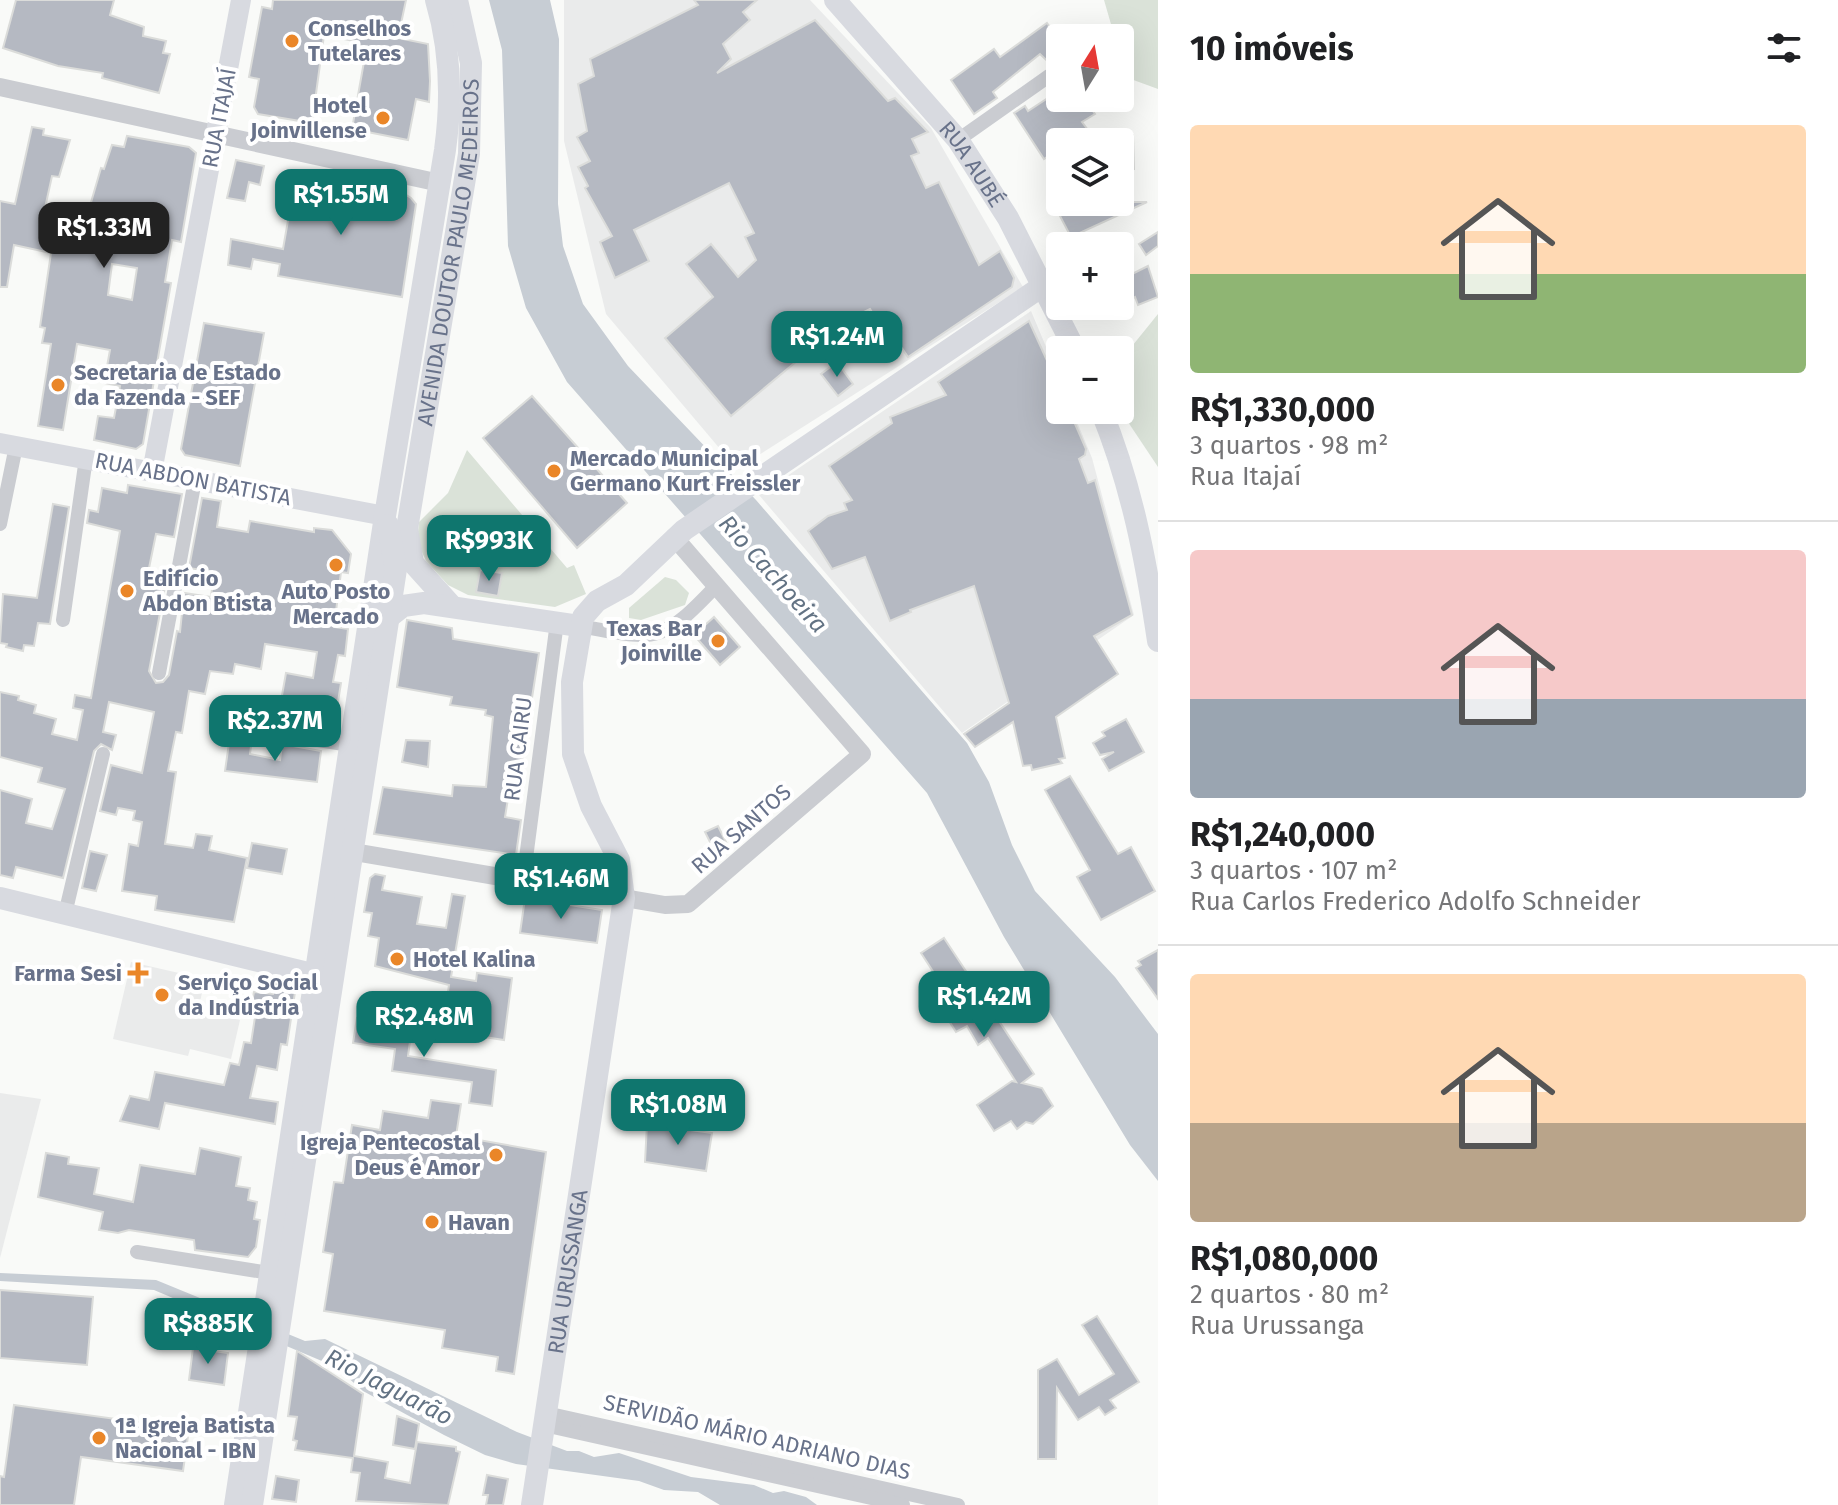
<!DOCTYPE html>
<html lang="pt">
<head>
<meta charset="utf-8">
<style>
	body { margin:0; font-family:"Fira Sans",sans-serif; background:#f6f6f6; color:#202124; height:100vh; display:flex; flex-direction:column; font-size:30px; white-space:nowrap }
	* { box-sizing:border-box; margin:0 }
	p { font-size:26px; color:#757577 }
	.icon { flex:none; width:44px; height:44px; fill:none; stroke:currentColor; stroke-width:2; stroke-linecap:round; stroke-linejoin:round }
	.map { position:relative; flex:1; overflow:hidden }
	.details { display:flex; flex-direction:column; background:#fff; width:680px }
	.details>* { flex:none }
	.needle { width:52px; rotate:11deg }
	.fabs { position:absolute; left:1046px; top:24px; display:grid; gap:16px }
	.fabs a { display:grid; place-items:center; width:88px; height:88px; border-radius:8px; background:#fff; box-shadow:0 8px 32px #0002; font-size:40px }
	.price { position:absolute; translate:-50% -68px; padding:0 18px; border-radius:16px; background:#0f766e; color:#fff; font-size:26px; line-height:52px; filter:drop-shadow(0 2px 4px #0008) }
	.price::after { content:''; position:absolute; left:50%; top:48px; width:24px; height:18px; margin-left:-12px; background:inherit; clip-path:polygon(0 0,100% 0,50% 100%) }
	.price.on { background:#222; color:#fff }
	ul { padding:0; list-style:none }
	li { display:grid; align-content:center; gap:16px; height:424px; padding:0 32px }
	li+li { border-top:2px solid #e0e0e0 }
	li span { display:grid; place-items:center; height:248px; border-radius:8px; color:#555 }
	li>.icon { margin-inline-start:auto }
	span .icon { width:144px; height:144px; fill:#fffc; stroke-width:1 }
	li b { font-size:34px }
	h2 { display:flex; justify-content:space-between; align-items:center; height:96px; padding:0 32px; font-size:34px }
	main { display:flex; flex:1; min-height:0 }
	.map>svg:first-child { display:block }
	.built { fill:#eaebeb }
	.green { fill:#dae2d8 }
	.water { fill:#c7cdd4 }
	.building { fill:#b5b9c2; stroke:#dbdcda; stroke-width:2; fill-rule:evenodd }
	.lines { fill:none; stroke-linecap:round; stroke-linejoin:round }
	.minor { stroke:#caccd1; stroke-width:14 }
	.tertiary { stroke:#caccd1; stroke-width:18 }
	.secondary { stroke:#d8dae0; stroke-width:20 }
	.primary { stroke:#d8dae0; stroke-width:22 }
	.poi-dot { fill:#ea8628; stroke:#fff; stroke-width:3 }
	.labels { text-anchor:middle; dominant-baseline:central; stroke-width:8; stroke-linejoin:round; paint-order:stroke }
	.poi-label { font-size:22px; font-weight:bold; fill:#68728a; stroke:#fff; text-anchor:start }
	.street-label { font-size:22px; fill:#68728a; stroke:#fff }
	.water-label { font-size:24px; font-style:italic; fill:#637384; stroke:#fff }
</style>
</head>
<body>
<main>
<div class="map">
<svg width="1158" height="1505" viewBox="0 0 1158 1505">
	<rect width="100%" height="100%" fill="#f9faf8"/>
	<g class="built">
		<polygon points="564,0 810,0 931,128 1023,287 737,469 606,314 564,141"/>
		<polygon points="1031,311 1060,380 1060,410 1072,410 1092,458 1134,615 962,733 759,495"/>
		<polygon points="131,962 205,979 198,1011 240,1020 231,1059 190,1049 188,1056 113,1039"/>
		<polygon points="0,1093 41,1099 0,1258"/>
	</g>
	<g class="green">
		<polygon points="1104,0 1158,0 1158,89 1128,78 1120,52 1120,38 1115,38"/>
		<polygon points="1158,314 1158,467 1120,410 1120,361"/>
		<polygon points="467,450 567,568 574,565 586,594 555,607 468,595 448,585 426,561 417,541 419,522 448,493"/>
		<polygon points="665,577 676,580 689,593 685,605 641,620 629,618 629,608"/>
	</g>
	<g class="water">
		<polygon points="489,0 550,0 559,39 558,204 563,246 583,304 628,366 756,500 967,743 989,782 1012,845 1035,891 1115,977 1158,1034 1158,1181 1130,1145 1004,937 927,793 567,382 526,308 508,246 502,50"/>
		<polygon points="0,1273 156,1280 305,1341 325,1339 517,1432 567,1451 579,1451 594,1457 619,1453 691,1477 754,1485 773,1493 784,1491 806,1497 817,1505 720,1505 698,1492 664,1490 639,1481 516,1464 485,1455 444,1435 363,1391 336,1367 154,1290 0,1281"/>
	</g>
	<g class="building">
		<polygon points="16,0 114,0 110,15 144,27 143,36 166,41 163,53 170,54 159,93 102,78 103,73 58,66 3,48"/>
		<polygon points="273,0 406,0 398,38 428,44 430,81 429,102 416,99 408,140 352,129 365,56 356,54 359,42 324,35 312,123 258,114 254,107 259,79 249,77 262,7 272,9"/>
		<polygon points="694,0 757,0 743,12 750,20 723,44 731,59 717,73 815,20 888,101 895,98 928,132 912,139 919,153 911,156 926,188 939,182 979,265 1000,251 1014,278 1012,287 908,357 893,335 889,338 870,309 801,342 809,351 731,416 665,338 713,297 686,264 711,244 738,277 756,260 745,237 754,233 729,183 634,230 649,261 615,278 600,242 612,236 585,188 588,186 578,167 590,161 577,137 587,131 578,84 594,76 590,59 698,5"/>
		<polygon points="1047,23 1060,41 1053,46 1060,56 1060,81 1057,70 1040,54 993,92 997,98 974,114 951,80 994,49 1000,57"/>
		<polygon points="1060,90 1060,98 1084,98 1095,114 1082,122 1088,130 1070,142 1060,142 1060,148 1044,159 1014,113 1025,106 1028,111"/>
		<path d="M 32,127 L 44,129 L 43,135 L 70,140 L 59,177 L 52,176 L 45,208 L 51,209 L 49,216 L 85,223 L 101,168 L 104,169 L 112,145 L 124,147 L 127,136 L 189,147 L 196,153 L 181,242 L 172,240 L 165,282 L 171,283 L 143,444 L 136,449 L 94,440 L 98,416 L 114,418 L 120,386 L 104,383 L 110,350 L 77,344 L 63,430 L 38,426 L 51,344 L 42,343 L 45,328 L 40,327 L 51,253 L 14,245 L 7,287 L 0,287 L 0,201 L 15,204 ZM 112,264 L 137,268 L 132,300 L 108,295 Z"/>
		<polygon points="1133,135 1134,169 1120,170 1120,136"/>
		<polygon points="236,160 264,166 260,185 249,182 245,201 227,198"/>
		<polygon points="296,175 359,188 360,181 395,188 411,198 416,204 402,297 278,276 280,264 253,259 251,269 228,265 231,239 283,249"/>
		<polygon points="1120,179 1131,202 1147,202 1071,237 1060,216 1078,203 1087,208 1101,202 1120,202"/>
		<polygon points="1158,232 1158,246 1146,255 1139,244"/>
		<polygon points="1148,266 1158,297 1138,305 1135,297 1129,301 1120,280"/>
		<polygon points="1029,321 1060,389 1060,410 1069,410 1086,449 1085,455 1079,459 1088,483 1095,480 1132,615 1094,636 1118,674 1056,717 1065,758 1059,759 1062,763 1032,770 1031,765 1023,766 1013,722 975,747 964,734 1009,703 974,586 910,610 911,612 890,621 865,557 832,569 808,531 828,516 847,510 844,503 852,500 829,466 892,423 890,417 946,395 938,382"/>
		<polygon points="204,323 264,333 240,466 185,455 181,449"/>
		<polygon points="837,362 853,384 838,396 821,374"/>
		<polygon points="532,396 627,503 577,548 483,438"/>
		<polygon points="128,485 182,494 174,537 156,534 148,573 167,576 149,671 156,683 163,682 169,675 177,631 180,632 184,593 211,597 214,572 189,568 202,498 221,501 217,527 248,532 250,521 314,532 314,528 332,530 351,554 348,573 341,572 334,627 348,629 345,656 338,655 333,682 341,683 337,708 327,706 323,731 272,723 274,711 279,712 286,673 313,678 317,652 265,644 261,669 235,664 233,674 210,671 205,694 189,691 182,733 176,732 168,771 176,772 165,844 193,848 196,834 212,836 209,850 247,858 234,922 155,910 157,896 122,891 129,844 138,846 142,822 133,820 135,811 118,808 116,815 100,811 111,765 142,773 154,712 109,702 103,732 116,735 112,750 101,744 94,751 63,878 16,867 13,878 0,875 0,790 32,799 26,823 52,829 65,789 38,782 42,768 0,757 0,692 19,696 18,700 36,705 34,713 56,719 52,734 77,740 83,710 73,708 75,695 91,698 120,531 87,523 89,510 98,512 102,488 127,493"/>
		<polygon points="53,504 69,507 50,624 38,623 34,646 24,645 23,651 6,647 7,644 0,643 3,594 37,598"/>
		<polygon points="480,570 502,573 498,596 476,592"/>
		<polygon points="714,617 740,647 720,665 694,635"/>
		<polygon points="407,620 452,628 453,639 539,653 519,781 511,780 505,817 521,820 516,855 374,834 383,787 452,796 453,785 486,787 493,717 485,715 486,710 450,705 452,697 397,687"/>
		<polygon points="1126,719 1144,752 1109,771 1102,759 1114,752 1100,755 1093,743 1105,736 1102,732"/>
		<polygon points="406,740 430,741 428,767 402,762"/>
		<polygon points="229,743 251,746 250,754 280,760 282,744 321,751 317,782 225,771"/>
		<polygon points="1070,776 1118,854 1131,847 1155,891 1101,920 1077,877 1090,870 1045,790"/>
		<polygon points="718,826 727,844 714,850 705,832"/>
		<polygon points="252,843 287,849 282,874 247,868"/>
		<polygon points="90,851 107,855 96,891 82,888"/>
		<polygon points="375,874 385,876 382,890 422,897 417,924 446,928 452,894 465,896 451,977 476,981 477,973 512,978 504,1040 458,1033 464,994 448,992 449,985 375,966 379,938 368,936 372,913 364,912 370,878"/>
		<polygon points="525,898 602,910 597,943 520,933"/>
		<polygon points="944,938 1034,1074 1022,1083 1042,1088 1053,1106 1033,1124 1026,1122 1017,1129 1011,1121 994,1131 977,1105 1012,1081 1016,1082 988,1038 978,1045 967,1026 956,1032 923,980 934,973 921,953"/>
		<polygon points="1158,950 1158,999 1136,968 1141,965 1138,961"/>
		<polygon points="275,983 291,986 295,992 287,1045 281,1044 277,1070 257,1066 250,1098 278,1102 275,1124 165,1103 159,1129 120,1121 130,1096 149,1100 155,1072 224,1085 230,1063 239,1065 244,1042 251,1043 255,1017 249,1016 254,992 273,994"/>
		<polygon points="357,1018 412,1027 408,1056 496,1070 492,1106 469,1103 472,1082 392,1071 395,1049 353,1043"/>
		<polygon points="431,1100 461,1104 456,1136 546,1152 514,1374 496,1371 498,1357 442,1348 445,1330 324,1311 333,1254 323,1252 334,1182 343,1183 352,1125 380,1130 383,1111 428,1118"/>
		<polygon points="647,1124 712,1133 706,1171 645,1162"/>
		<polygon points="200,1148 241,1157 236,1186 250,1188 248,1200 257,1202 254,1219 260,1220 256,1247 248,1257 195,1250 194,1240 129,1230 118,1233 99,1230 103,1212 38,1197 46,1153 69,1157 68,1164 99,1168 94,1194 133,1202 140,1165 195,1174"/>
		<polygon points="0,1290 93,1297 87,1365 0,1358"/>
		<polygon points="1097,1316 1139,1382 1110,1400 1116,1408 1105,1415 1099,1407 1078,1420 1057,1388 1056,1459 1038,1459 1038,1370 1057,1359 1079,1395 1114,1374 1082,1325"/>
		<polygon points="193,1348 228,1353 224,1385 189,1380"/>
		<polygon points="297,1351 363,1394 354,1456 388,1462 385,1478 410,1483 417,1442 456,1447 456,1451 460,1452 448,1505 356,1501 360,1473 351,1472 353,1458 295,1450 297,1441 293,1440 297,1417 288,1416"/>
		<polygon points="14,1405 189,1429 183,1471 81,1457 74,1505 0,1505 0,1476 4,1477"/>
		<polygon points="397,1416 419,1424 415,1449 393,1445"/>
		<polygon points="487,1475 508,1479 503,1505 486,1505 488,1495 483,1495"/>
		<polygon points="276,1476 299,1480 296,1502 272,1499"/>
	</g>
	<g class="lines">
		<g class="minor">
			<polyline points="958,140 1049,76"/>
			<polyline points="0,524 16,446"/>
			<polyline points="63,620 86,458"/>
			<path d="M 579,626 C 657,640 660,645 716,586"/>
			<polyline points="159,673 195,480"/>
			<polyline points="248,729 350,745"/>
			<polyline points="523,881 557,622"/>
			<polyline points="65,914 103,754"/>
			<polyline points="137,1252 270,1273"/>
			<polyline points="546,1413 958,1505"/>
			<polyline points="544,1425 903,1505"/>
		</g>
		<g class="tertiary">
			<polyline points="0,87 440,183"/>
			<polyline points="354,852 665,905 688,904 862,754 674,537"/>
		</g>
		<g class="secondary">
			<polyline points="0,443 385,516"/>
			<polyline points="152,472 241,0"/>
		</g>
		<g class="primary">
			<path id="s1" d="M 835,0 L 958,140 L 1008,218 L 1075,350"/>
			<path d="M 1101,410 C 1132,486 1146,560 1158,641"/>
			<path id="s2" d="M 450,604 L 413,563 L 407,529 L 469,154 L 471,63 L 457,0"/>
			<polyline points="389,617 403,606 424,603 579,626"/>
			<polyline points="0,898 316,975"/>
			<path d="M 235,1505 L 385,516 L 445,150 C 452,99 451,50 436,0"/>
			<polyline points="252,1505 396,569 388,525"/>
			<path id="s3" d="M 532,1505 L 624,898 L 619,860 L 591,806 L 573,754 L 572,682 L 583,617 L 597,601 L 626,585 L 684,530 L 1044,285"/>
		</g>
	</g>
	<g class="poi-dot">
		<circle cx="292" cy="41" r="8"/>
		<circle cx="383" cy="118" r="8"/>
		<circle cx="58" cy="385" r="8"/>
		<circle cx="554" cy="471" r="8"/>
		<circle cx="336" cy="565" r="8"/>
		<circle cx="127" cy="591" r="8"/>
		<circle cx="718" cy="641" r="8"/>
		<circle cx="397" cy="959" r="8"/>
		<path d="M134 961h8v8h8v8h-8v8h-8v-8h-8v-8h8z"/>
		<circle cx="162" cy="995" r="8"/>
		<circle cx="496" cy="1155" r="8"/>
		<circle cx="432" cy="1222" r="8"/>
		<circle cx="99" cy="1438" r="8"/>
	</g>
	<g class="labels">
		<g class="poi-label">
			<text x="308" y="28">Conselhos<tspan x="308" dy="25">Tutelares</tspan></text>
			<text x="367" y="105" text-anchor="end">Hotel<tspan x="367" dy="25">Joinvillense</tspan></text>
			<text x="74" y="372">Secretaria de Estado<tspan x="74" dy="25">da Fazenda - SEF</tspan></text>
			<text x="570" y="458">Mercado Municipal<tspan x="570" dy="25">Germano Kurt Freissler</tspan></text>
			<text x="143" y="578">Edifício<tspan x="143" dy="25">Abdon Btista</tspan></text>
			<text x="336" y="591" text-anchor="middle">Auto Posto<tspan x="336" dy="25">Mercado</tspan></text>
			<text x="702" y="628" text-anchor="end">Texas Bar<tspan x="702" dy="25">Joinville</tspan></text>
			<text x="413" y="959">Hotel Kalina</text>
			<text x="122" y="973" text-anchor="end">Farma Sesi</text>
			<text x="178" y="982">Serviço Social<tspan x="178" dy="25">da Indústria</tspan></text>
			<text x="480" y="1142" text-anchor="end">Igreja Pentecostal<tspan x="480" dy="25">Deus é Amor</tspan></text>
			<text x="448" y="1222">Havan</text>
			<text x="115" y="1425">1ª Igreja Batista<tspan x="115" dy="25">Nacional - IBN</tspan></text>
		</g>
		<g class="street-label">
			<text transform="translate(219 118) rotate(-79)">RUA ITAJAÍ</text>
			<text stroke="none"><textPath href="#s1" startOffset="214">RUA AUBÉ</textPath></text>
			<text stroke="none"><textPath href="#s2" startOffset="370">AVENIDA DOUTOR PAULO MEDEIROS</textPath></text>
			<text transform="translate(193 479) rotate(11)">RUA ABDON BATISTA</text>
			<text transform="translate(518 749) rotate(-83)">RUA CAIRU</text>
			<text transform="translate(741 829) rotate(-41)">RUA SANTOS</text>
			<text stroke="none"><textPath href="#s3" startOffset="236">RUA URUSSANGA</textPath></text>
			<text transform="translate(757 1437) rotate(13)">SERVIDÃO MÁRIO ADRIANO DIAS</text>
		</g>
		<g class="water-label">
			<text transform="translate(773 574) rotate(48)">Rio Cachoeira</text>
			<text transform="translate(389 1387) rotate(27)">Rio Jaguarão</text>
		</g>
	</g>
</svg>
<div class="fabs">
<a><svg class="needle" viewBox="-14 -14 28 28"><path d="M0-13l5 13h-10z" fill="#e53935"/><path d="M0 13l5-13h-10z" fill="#757577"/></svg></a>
<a><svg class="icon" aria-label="layers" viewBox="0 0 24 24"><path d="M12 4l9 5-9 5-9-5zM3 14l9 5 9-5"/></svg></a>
<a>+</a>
<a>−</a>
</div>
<b class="price" style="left:341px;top:237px">R$1.55M</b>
<b class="price on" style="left:104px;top:270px">R$1.33M</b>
<b class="price" style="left:837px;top:379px">R$1.24M</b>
<b class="price" style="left:489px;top:583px">R$993K</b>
<b class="price" style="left:275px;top:763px">R$2.37M</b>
<b class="price" style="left:561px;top:921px">R$1.46M</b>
<b class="price" style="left:984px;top:1039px">R$1.42M</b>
<b class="price" style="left:424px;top:1059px">R$2.48M</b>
<b class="price" style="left:678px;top:1147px">R$1.08M</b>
<b class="price" style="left:208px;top:1366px">R$885K</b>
</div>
<section class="details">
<h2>10 imóveis<svg class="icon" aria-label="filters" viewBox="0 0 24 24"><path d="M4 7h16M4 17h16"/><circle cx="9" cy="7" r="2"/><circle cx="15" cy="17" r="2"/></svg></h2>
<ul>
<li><span style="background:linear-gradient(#ffd9b3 60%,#8fb573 0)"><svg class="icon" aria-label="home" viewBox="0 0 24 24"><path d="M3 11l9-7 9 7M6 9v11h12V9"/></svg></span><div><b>R$1,330,000</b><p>3 quartos · 98 m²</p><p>Rua Itajaí</p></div></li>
<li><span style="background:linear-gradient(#f6c9c9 60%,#9aa5b1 0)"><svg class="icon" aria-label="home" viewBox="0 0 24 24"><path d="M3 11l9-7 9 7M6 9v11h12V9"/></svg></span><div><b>R$1,240,000</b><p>3 quartos · 107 m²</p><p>Rua Carlos Frederico Adolfo Schneider</p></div></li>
<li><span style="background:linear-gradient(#ffd9b3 60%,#b9a48a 0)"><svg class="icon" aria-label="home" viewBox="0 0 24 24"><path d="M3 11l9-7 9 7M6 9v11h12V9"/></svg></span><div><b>R$1,080,000</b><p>2 quartos · 80 m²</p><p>Rua Urussanga</p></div></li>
</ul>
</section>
</main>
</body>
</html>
